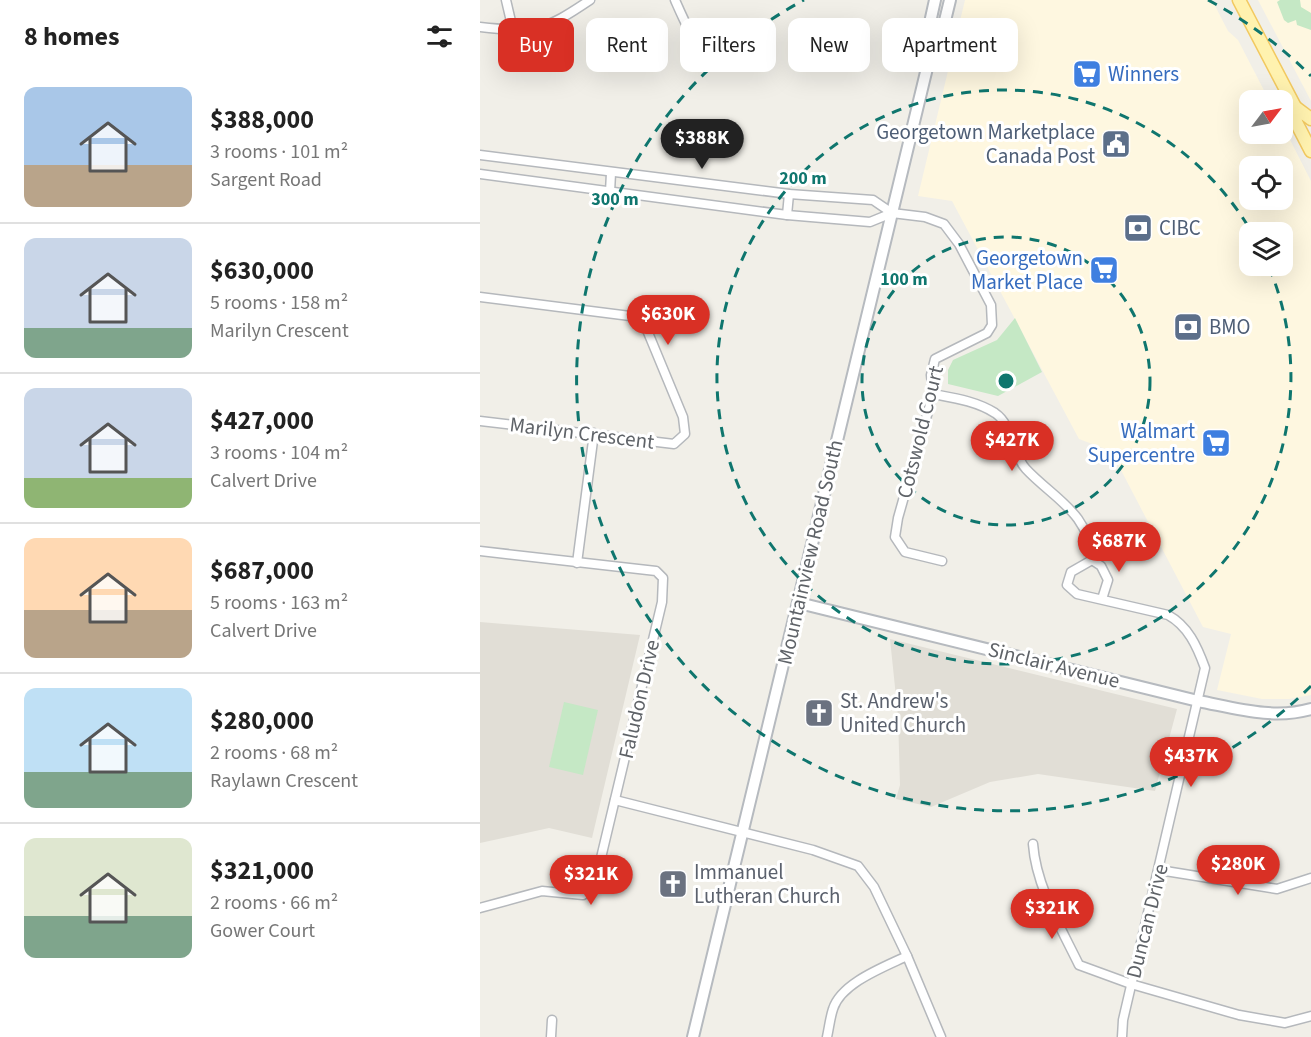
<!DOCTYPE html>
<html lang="en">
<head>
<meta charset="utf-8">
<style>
	body { margin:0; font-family:"Source Sans 3",sans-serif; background:#f6f6f6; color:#222; height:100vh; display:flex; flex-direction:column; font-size:22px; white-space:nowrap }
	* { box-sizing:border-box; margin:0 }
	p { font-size:20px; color:#767676 }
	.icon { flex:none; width:33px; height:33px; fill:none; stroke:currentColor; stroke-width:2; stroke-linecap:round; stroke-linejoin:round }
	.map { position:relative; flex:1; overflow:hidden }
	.panel { display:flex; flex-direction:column; background:#fff; width:480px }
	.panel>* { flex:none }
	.guide { position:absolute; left:18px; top:18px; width:570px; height:54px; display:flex; gap:12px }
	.needle { width:39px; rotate:58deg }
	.fabs { position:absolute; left:759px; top:90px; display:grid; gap:12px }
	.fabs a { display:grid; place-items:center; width:54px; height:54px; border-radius:12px; background:#fff; box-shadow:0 6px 24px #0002; font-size:30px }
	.price { position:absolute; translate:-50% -51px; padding:0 14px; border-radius:21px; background:#d93025; color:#fff; font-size:20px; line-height:39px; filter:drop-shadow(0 2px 3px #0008) }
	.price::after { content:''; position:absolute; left:50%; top:36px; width:18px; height:14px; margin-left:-9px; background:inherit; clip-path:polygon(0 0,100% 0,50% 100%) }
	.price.selected { background:#222; color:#fff }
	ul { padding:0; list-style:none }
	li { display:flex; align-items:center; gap:18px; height:150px; padding:0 24px }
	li+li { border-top:2px solid #e0e0e0 }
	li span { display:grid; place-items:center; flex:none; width:168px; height:120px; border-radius:12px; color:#555 }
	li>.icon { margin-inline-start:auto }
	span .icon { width:72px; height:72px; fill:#fffc; stroke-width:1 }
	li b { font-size:26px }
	h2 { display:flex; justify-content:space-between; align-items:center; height:72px; padding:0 24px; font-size:26px }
	.pill { padding:0 21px; border-radius:12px; background:#fff; box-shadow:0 6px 24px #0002; font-size:21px; line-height:54px }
	.pill.selected { background:#d93025; color:#fff }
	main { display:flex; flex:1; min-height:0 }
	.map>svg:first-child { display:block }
	.commercial { fill:#fef7e0; fill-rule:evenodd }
	.education { fill:#e1ded6 }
	.green { fill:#c5e8c5 }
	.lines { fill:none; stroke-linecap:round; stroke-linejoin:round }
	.street-casing { stroke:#b5b8bc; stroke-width:11 }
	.secondary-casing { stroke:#b6babf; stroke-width:14 }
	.primary-casing { stroke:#f2c960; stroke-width:15 }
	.street { stroke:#fff; stroke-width:8 }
	.secondary { stroke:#fff; stroke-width:10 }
	.primary { stroke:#fff2af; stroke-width:12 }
	.ring { fill:none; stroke:#0f766e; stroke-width:3; stroke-dasharray:10 8 }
	.labels { text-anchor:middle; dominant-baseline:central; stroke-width:6; stroke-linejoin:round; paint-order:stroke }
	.shop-label { font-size:21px; fill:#366cbe; stroke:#fff; text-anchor:end }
	.service-label { font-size:21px; fill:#4e5e75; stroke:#fff; text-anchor:start }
	.street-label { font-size:21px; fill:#5f6368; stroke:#fff }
	.worship-label { font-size:21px; fill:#5b616d; stroke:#fff; text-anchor:start }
	.centre { fill:#0f766e; stroke:#fff; stroke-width:3 }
	.ring-label { font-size:18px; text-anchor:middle; font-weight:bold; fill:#0f766e; stroke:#fff; stroke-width:6; stroke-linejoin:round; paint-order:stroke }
</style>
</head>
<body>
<main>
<section class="panel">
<h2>8 homes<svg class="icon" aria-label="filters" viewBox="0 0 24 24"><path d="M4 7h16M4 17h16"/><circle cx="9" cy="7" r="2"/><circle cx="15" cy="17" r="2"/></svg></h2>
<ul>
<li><span style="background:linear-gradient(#a9c7e8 65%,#b9a48a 0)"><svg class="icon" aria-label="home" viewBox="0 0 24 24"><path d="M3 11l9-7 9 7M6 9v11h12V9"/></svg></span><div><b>$388,000</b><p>3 rooms · 101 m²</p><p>Sargent Road</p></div></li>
<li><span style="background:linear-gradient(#c9d6e8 75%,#7fa58c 0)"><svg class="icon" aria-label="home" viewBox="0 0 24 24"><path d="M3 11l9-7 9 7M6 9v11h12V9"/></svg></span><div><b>$630,000</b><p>5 rooms · 158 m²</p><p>Marilyn Crescent</p></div></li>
<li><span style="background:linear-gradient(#c9d6e8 75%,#8fb573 0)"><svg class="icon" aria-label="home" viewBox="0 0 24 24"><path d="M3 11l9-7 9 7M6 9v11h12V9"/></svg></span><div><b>$427,000</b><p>3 rooms · 104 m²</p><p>Calvert Drive</p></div></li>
<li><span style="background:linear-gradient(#ffd9b3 60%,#b9a48a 0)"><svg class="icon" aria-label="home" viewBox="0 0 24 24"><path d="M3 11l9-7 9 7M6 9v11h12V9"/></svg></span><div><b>$687,000</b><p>5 rooms · 163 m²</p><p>Calvert Drive</p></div></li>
<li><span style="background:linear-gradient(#bfe0f5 70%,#7fa58c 0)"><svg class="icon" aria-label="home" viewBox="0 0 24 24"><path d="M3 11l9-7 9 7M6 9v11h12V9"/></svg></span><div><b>$280,000</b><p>2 rooms · 68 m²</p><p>Raylawn Crescent</p></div></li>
<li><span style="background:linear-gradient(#dfe7d0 65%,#7fa58c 0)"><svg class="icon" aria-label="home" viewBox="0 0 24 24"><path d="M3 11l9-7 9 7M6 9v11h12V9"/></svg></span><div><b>$321,000</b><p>2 rooms · 66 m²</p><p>Gower Court</p></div></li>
</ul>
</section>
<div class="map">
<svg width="831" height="1037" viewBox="0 0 831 1037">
	<rect width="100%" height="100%" fill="#f1efe8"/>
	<g class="commercial">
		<path d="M 485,0 L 732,0 L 748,31 L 758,40 L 789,100 L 770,100 L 770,134 L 802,134 L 803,126 L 831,181 L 831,695 L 809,699 L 782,699 L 737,690 L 751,634 L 723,627 L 631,451 L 599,439 L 472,201 L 438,196 ZM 770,166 L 802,166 L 802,200 L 770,200 ZM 770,232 L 802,232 L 802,266 L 770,266 Z"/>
		<polygon points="778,0 831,0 831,101"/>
	</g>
	<g class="education">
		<polygon points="0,622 160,635 112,838 69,828 0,843"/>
		<polygon points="410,639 697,709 675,791 558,774 510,782 451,807 416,799 420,785 418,716"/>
	</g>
	<g class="green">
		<polygon points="800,0 820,0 821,7 831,13 831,30 817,25 816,20 808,23 804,20 797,2"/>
		<polygon points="535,318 562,372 518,396 468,384 468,370 473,360 517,340"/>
		<polygon points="84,702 118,710 103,775 69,767"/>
	</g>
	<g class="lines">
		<g class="street-casing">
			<g id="street">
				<polyline points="26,0 33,30"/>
				<path d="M 195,0 C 214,43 219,57 270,53"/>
				<path d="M 0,27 C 56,33 64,31 110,0"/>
				<polyline points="0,155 309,194 393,200 412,213 445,217 464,224 479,244 511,305 512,325 507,333 455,359 451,375 453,394 418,518 415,537 425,552 462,561"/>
				<polyline points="0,174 307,215 390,222 412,213"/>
				<polyline points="130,192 131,173"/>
				<polyline points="307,215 309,194"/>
				<polyline points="0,297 150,316 167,330 203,417 205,434 194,444 0,421"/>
				<path d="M 453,394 C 474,398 496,401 515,413 C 533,425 532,454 546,469 C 573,498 610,513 612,560"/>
				<polyline points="0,551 176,571 183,578 182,602 115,883 103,895 62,891 0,908"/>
				<path d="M 612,560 L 591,572 L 587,585 L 597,594 L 688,615 C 708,626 717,646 725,668 L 643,1020 L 642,1037"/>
				<polyline points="612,560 621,566 628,580 622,599"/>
				<polyline points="97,563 114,433"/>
				<polyline points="135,800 333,850 378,866 394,887 427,956 461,1037"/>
				<path d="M 553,844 C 556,886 581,928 599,965 L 651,984 L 759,1015 L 805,1023 L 831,1016"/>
				<polyline points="679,870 797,889 831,878"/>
				<polyline points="71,1037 72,1020"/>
				<path d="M 347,1037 C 349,1028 350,1018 353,1009 C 361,983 404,967 427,956"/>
			</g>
		</g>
		<g class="secondary-casing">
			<g id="secondary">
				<polyline points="448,58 449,27 455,0"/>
				<path d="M 319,603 L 718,701 C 755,708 793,720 831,709"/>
				<polyline points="213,1037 447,68 462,33 470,0"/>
			</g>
		</g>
		<g class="primary-casing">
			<g id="primary">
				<polyline points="759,0 815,107 816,122 831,151"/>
				<polyline points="815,107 831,119"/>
			</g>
		</g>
		<use href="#street" class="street"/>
		<use href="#secondary" class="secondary"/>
		<use href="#primary" class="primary"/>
	</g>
	<g class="ring">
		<circle cx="526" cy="381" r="144"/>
		<path d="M789 267A287 287 0 1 1 771 231"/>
		<path d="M831 686A431 431 0 1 1 324 0M728 0A431 431 0 0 1 831 76"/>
	</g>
	<defs>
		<g id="supermarket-square" transform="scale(1.5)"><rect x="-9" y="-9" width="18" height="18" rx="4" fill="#3f7fe0" stroke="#fff"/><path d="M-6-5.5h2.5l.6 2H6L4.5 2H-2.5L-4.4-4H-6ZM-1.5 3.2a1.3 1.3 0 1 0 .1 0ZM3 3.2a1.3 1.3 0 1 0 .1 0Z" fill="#fff"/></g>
		<g id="civic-square" transform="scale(1.5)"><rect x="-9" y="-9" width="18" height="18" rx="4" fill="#5c6f8a" stroke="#fff"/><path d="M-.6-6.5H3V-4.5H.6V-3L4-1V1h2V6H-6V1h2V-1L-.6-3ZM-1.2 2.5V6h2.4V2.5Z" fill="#fff"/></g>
		<g id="bank-square" transform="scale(1.5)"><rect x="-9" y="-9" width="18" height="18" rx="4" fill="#5c6f8a" stroke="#fff"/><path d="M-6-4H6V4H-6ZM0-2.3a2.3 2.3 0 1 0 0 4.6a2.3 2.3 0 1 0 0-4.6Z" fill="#fff"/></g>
		<g id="church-square" transform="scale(1.5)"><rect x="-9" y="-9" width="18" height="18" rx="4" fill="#6b7280" stroke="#fff"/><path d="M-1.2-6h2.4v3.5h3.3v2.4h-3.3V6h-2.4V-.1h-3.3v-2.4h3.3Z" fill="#fff"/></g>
	</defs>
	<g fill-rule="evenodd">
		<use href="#supermarket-square" x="607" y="74"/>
		<use href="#civic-square" x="636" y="144"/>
		<use href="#bank-square" x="658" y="228"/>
		<use href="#supermarket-square" x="624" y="270"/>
		<use href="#bank-square" x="708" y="327"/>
		<use href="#supermarket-square" x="736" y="443"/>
		<use href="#church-square" x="339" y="713"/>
		<use href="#church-square" x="193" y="884"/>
	</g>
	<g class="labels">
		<g class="shop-label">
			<text x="628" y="74" text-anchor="start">Winners</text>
			<text x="603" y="258">Georgetown<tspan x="603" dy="24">Market Place</tspan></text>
			<text x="715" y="431">Walmart<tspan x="715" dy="24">Supercentre</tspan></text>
		</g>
		<g class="service-label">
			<text x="615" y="132" text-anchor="end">Georgetown Marketplace<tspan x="615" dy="24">Canada Post</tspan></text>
			<text x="679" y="228">CIBC</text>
			<text x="729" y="327">BMO</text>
		</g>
		<g class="street-label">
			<text transform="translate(440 432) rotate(-76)">Cotswold Court</text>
			<text transform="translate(102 433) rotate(7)">Marilyn Crescent</text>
			<text transform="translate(330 552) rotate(-77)">Mountainview Road South</text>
			<text transform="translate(574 665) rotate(14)">Sinclair Avenue</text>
			<text transform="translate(159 699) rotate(-77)">Faludon Drive</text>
			<text transform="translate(667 921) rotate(-76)">Duncan Drive</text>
		</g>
		<g class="worship-label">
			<text x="360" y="701">St. Andrew's<tspan x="360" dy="24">United Church</tspan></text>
			<text x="214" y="872">Immanuel<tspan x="214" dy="24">Lutheran Church</tspan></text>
		</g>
	</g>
	<circle cx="526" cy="381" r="9" class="centre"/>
	<g class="ring-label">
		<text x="323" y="184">200 m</text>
		<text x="135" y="205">300 m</text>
		<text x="424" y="285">100 m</text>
	</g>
</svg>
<div class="fabs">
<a><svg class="needle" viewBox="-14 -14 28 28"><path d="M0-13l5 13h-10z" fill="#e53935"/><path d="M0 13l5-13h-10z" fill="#767676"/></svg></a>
<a><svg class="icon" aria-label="locate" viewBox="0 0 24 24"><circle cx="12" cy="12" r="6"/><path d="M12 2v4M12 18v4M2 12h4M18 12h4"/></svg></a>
<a><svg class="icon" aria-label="layers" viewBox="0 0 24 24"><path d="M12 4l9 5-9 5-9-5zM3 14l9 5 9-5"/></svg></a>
</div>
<b class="price selected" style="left:222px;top:170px">$388K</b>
<b class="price" style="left:188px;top:346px">$630K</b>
<b class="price" style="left:532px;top:472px">$427K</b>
<b class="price" style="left:639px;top:573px">$687K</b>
<b class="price" style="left:711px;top:788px">$437K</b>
<b class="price" style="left:758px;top:896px">$280K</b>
<b class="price" style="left:111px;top:906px">$321K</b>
<b class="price" style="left:572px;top:940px">$321K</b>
<div class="guide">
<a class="pill selected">Buy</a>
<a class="pill">Rent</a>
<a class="pill">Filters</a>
<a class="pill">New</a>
<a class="pill">Apartment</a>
</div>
</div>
</main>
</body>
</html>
